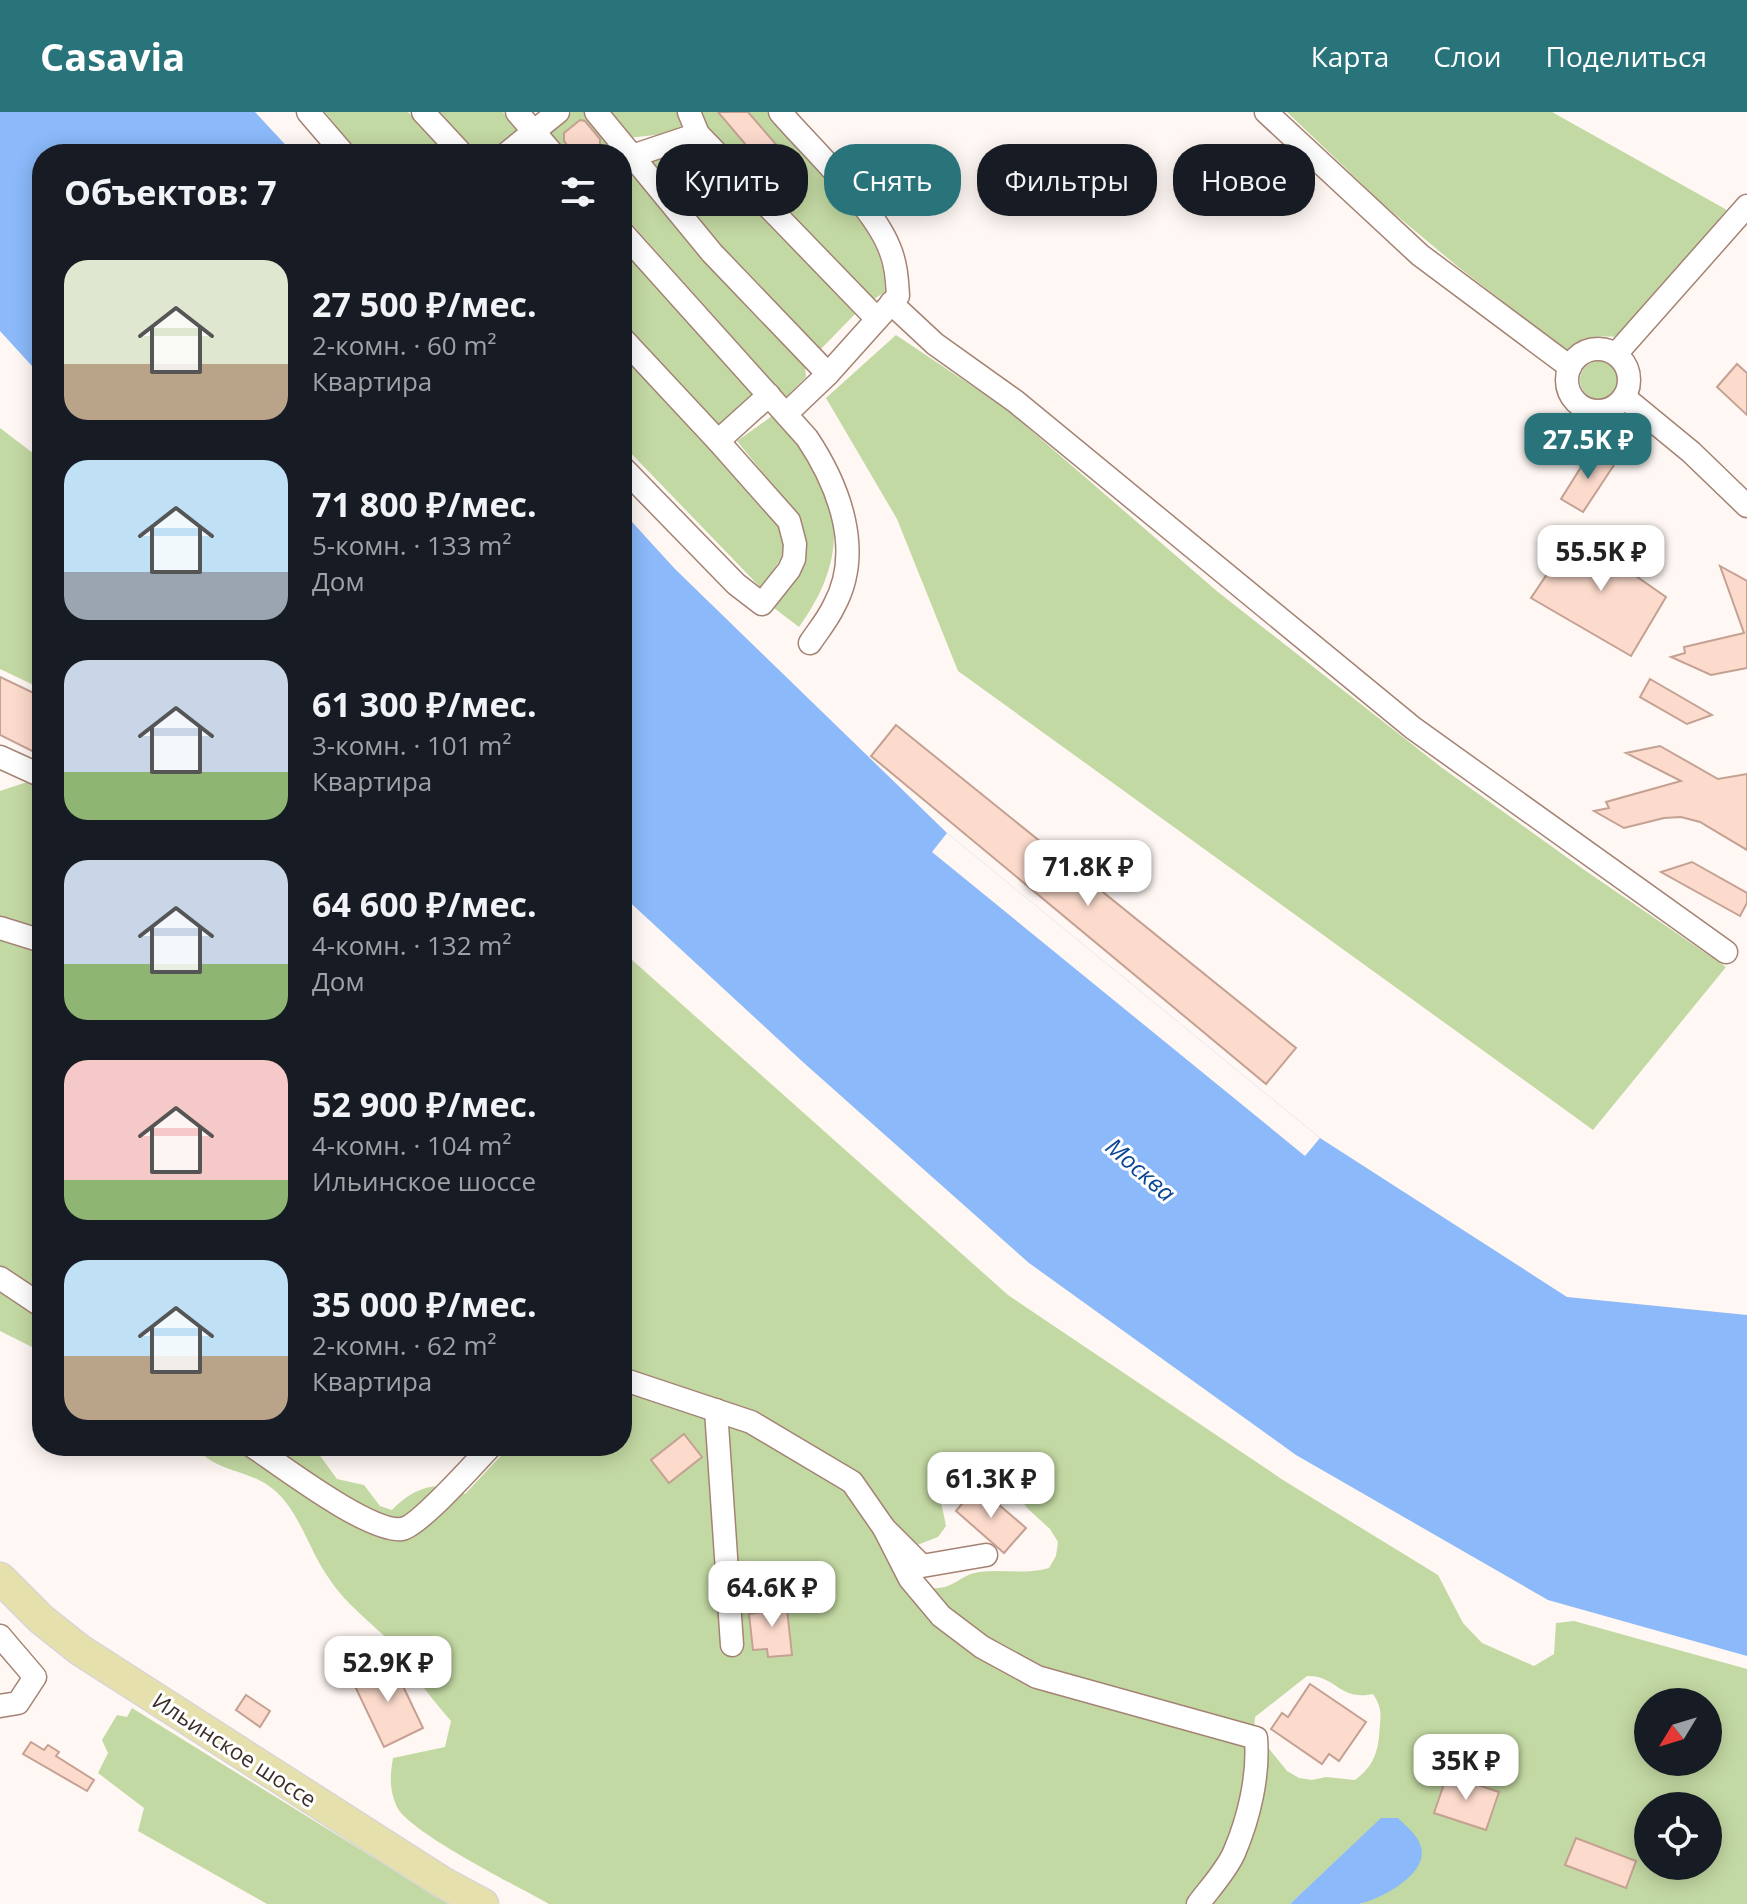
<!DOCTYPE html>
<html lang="ru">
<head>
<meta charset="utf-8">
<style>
	body { margin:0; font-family:"Open Sans",sans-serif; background:#20242c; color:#f1f3f6; height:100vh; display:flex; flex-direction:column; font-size:30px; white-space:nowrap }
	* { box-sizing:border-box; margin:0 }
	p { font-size:26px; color:#9ea1a6 }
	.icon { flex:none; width:44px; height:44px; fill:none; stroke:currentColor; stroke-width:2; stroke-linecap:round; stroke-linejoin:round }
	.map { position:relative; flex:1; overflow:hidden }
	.details { position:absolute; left:32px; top:32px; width:600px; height:1312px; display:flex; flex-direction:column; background:#171b24; border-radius:32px; box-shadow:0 4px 20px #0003 }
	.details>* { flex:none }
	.guide { position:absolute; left:656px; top:32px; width:760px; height:72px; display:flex; gap:16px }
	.needle { width:52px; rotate:232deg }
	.buttons { position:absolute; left:1634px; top:1576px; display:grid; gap:16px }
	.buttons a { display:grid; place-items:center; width:88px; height:88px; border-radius:50%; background:#171b24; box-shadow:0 4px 20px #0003; font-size:40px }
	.price { position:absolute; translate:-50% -68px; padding:0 18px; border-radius:16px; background:#fff; color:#222; font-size:26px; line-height:52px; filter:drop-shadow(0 2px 4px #0008) }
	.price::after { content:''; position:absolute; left:50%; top:48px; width:24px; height:18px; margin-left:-12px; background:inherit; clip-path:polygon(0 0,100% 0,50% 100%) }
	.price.on { background:#29737a; color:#fff }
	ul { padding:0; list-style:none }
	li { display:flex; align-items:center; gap:24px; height:200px; padding:0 32px }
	li span { display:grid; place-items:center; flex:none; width:224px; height:160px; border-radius:24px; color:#555 }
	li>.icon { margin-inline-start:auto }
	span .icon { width:96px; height:96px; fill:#fffc; stroke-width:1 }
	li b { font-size:34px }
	h2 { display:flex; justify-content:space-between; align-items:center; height:96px; padding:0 32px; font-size:34px }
	.pill { padding:0 28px; border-radius:32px; background:#171b24; box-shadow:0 4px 20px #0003; font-size:28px; line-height:72px }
	.pill.on { background:#29737a; color:#fff }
	header { display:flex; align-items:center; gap:48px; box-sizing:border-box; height:112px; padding:0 40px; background:#29737a; color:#fff }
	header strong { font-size:38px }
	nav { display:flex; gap:44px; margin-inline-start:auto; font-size:28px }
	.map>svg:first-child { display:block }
	.green { fill:#c3d9a3; fill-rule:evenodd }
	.water { fill:#8bb9fa }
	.pier { fill:#fef7f3 }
	.building { fill:#fcdbcc; stroke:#c4a192; stroke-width:2 }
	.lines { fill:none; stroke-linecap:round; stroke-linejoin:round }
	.minor-casing { stroke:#a48374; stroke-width:25 }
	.major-casing { stroke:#d8d5d4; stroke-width:33 }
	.minor { stroke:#fff; stroke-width:22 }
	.major { stroke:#e6e0ad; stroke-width:30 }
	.labels { text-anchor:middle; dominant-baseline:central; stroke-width:6; stroke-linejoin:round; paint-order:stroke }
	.street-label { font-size:22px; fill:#3b2d27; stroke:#fff }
	.water-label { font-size:24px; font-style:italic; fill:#0c4892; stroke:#fff }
</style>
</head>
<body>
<header>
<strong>Casavia</strong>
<nav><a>Карта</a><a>Слои</a><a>Поделиться</a></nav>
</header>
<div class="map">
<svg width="1747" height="1792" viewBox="0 0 1747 1792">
	<rect width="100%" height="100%" fill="#fef7f3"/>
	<g class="green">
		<polygon points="325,0 408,0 446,42 359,42"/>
		<path d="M 434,0 L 503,0 L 518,19 C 510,25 498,39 488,42 C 471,46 445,11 434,0 Z"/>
		<polygon points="572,0 587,0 621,42 569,42 549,20"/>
		<polygon points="607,0 683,0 686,12 665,22 627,26"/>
		<path d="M 698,0 L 718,0 L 780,73 L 798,58 L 748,0 L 768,0 L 865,111 C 876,133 885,155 885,180 L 874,187 L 711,22 Z"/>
		<path d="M 1287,0 L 1552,0 L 1727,98 L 1619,225 C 1594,224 1587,223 1567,239 L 1457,154 L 1384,93 Z"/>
		<polygon points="699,36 790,128 855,202 820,238 778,202 647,50 649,44"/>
		<polygon points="622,43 805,253 806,265 786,285 622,101"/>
		<polygon points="622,135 754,281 715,317 622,213"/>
		<polygon points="896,223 1005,296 1218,480 1441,655 1583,757 1726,855 1593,1018 958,559 897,407 826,286"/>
		<path d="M 622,242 L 774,402 C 792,439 783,444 761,476 L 622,332 Z"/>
		<circle cx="1599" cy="268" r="19"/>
		<path d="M 772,304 C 784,318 798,332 808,347 C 849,406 838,461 799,515 L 774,496 C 792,466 813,439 797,403 L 737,329 Z"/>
		<polygon points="0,316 42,348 42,577 0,557"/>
		<polygon points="27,670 42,671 42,1240 0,1219 0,679"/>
		<path d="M 622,839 L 1008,1183 L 1283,1368 L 1438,1463 L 1463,1511 L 1482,1531 L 1534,1554 L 1554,1542 L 1556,1511 L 1574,1509 L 1747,1557 L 1747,1792 L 1360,1792 L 1364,1790 L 1381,1707 L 1290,1792 L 549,1792 C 519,1775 410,1721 397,1695 C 389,1677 390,1664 393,1646 L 445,1635 L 451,1609 C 439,1595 427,1581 417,1566 C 411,1557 407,1547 400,1540 C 377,1514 347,1495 328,1465 C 309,1438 299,1398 273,1377 C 247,1356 218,1362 194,1334 L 317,1334 L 318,1341 L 337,1367 L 364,1373 L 380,1394 L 392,1398 C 411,1377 440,1365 465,1382 L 510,1334 L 622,1334 ZM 973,1354 L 987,1355 L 1000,1361 L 1028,1397 L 1050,1417 L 1058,1430 L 1056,1444 L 1049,1456 C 1027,1463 1002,1457 979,1460 C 959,1463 954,1478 931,1476 L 906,1446 L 912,1435 L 938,1425 L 946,1414 L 941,1390 L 943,1378 ZM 1307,1564 C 1336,1563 1339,1589 1373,1582 C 1384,1598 1380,1606 1379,1625 C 1377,1644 1371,1656 1355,1668 L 1326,1665 L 1312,1668 L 1299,1666 L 1287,1659 L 1254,1618 L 1255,1605 ZM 1648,1590 L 1708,1590 L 1708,1650 L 1648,1650 ZM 1648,1694 L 1708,1694 L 1708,1754 L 1648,1754 Z"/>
		<polygon points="132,1596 442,1788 449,1792 267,1792 138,1719 144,1696 98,1661 108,1641 102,1628 117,1603 127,1605"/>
	</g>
	<g class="water">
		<polygon points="0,0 255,0 294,42 42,42 42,265 0,219"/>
		<polygon points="622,399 675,457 947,721 1320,1026 1567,1185 1747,1203 1747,1544 1548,1488 1296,1343 1029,1151 804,951 622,783"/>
		<path d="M 1381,1706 L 1398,1706 C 1407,1715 1418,1723 1421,1735 C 1429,1762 1381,1787 1359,1792 C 1340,1792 1310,1792 1290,1792 Z"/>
	</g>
	<polygon class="pier" points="947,721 1320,1026 1305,1044 932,740"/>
	<g class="building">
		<polygon points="718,0 748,0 798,58 780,73"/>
		<polygon points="580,8 585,9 600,27 600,34 589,42 574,42 564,29 564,21"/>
		<polygon points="1737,252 1747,261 1747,303 1717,275"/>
		<polygon points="1593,336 1614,353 1583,400 1561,387"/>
		<polygon points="1572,425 1606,443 1616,428 1644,447 1633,462 1666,485 1631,544 1531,486"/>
		<polygon points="1720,454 1747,469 1747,556 1711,563 1671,545 1685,541 1684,535 1744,521"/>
		<polygon points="0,565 42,585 42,636 34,640 0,623"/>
		<polygon points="1650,567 1712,603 1687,612 1640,585"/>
		<polygon points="896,613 1296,936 1266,972 871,644"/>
		<polygon points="1660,634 1718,667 1747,662 1747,738 1700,710 1681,705 1664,706 1624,716 1594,699 1609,696 1606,690 1681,669 1626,641"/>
		<polygon points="1692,750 1747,781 1747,791 1740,804 1661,760"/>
		<polygon points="684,1322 702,1345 669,1371 651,1348"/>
		<polygon points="977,1374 1026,1416 1004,1441 956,1399"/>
		<polygon points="786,1488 792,1543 768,1545 767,1537 753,1538 749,1502 763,1500 762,1491"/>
		<polygon points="391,1549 423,1616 384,1635 352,1568"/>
		<polygon points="1310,1572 1366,1610 1339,1649 1329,1642 1322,1652 1271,1617 1282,1601 1288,1605"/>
		<polygon points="246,1583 270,1599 260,1615 236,1598"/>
		<polygon points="31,1630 44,1638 48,1633 59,1640 56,1644 94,1668 87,1679 23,1642"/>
		<polygon points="1447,1663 1499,1680 1486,1718 1434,1701"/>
		<polygon points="1576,1726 1636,1749 1626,1776 1565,1753"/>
	</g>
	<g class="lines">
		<g class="minor-casing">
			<g id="minor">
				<polyline points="308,0 344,42"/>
				<polyline points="423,0 462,42"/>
				<polyline points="517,0 553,42"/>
				<polyline points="596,0 712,141 828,262"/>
				<polyline points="689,0 698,22"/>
				<path d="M 780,0 C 810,35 873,94 889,135 C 896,151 897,167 898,184 L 828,262 L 786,302"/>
				<polyline points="1266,0 1420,143 1570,255"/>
				<polyline points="506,42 558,0"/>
				<polyline points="632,44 698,22 877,207"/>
				<path d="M 622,120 L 807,326 C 839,374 864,439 834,494 C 828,507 818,519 810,531"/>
				<polyline points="891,191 935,232 1015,289 1413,616 1726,840"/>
				<polyline points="622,226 718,329 789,409 795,432 794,447 789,458 762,492 736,472 622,355"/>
				<circle cx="1598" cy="268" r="31"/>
				<polyline points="1616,242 1747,94"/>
				<polyline points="1624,285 1691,340 1747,394"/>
				<polyline points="718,329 769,283"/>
				<polyline points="0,645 42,664"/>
				<polyline points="0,816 42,829"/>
				<polyline points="0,1166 42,1194"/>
				<polyline points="622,1267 751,1310 852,1370 884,1416 922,1454 986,1443"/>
				<polyline points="716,1298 732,1533"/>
				<path d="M 252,1334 C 281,1353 369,1421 402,1417 C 419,1414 476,1350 491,1334"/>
				<path d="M 884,1416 L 910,1467 L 941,1504 L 982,1535 L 1037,1565 L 1256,1626 C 1259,1664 1249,1706 1234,1741 C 1226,1759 1210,1776 1198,1792"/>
				<polyline points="0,1524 35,1565 18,1591 0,1594"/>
			</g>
		</g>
		<g class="major-casing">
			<polyline id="major" points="0,1466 41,1507 80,1538 442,1770 483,1792"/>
		</g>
		<use href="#minor" class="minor"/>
		<use href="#major" class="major"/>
	</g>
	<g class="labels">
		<g class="street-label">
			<text transform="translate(235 1637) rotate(33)">Ильинское шоссе</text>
		</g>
		<g class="water-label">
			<text transform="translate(1141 1057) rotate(41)">Москва</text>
		</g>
	</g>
</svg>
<div class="buttons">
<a><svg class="needle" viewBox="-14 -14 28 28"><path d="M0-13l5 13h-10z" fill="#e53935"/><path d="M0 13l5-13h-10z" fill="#9ea1a6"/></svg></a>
<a><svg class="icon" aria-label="locate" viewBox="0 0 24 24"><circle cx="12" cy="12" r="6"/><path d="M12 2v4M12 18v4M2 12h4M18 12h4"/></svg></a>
</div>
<b class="price on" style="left:1588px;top:369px">27.5K ₽</b>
<b class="price" style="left:1601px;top:481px">55.5K ₽</b>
<b class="price" style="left:1088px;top:796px">71.8K ₽</b>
<b class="price" style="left:991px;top:1408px">61.3K ₽</b>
<b class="price" style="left:772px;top:1517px">64.6K ₽</b>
<b class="price" style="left:388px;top:1592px">52.9K ₽</b>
<b class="price" style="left:1466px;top:1690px">35K ₽</b>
<div class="guide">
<a class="pill">Купить</a>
<a class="pill on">Снять</a>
<a class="pill">Фильтры</a>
<a class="pill">Новое</a>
</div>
<section class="details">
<h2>Объектов: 7<svg class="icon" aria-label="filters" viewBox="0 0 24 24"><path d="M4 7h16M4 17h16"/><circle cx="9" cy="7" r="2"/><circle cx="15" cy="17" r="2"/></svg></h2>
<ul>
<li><span style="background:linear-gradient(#dfe7d0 65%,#b9a48a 0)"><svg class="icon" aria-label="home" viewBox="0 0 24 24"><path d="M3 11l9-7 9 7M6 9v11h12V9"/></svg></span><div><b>27 500 ₽/мес.</b><p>2-комн. · 60 m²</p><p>Квартира</p></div></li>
<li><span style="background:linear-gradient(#bfe0f5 70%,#9aa5b1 0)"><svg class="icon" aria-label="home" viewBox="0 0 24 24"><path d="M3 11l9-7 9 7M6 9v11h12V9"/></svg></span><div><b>71 800 ₽/мес.</b><p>5-комн. · 133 m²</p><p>Дом</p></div></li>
<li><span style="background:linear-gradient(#c9d6e8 70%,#8fb573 0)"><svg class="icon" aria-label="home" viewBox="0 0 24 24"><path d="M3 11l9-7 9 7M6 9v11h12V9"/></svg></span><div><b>61 300 ₽/мес.</b><p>3-комн. · 101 m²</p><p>Квартира</p></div></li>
<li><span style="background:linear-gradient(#c9d6e8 65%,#8fb573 0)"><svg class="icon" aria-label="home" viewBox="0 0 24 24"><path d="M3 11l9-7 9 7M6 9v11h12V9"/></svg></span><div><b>64 600 ₽/мес.</b><p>4-комн. · 132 m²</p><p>Дом</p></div></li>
<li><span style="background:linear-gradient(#f6c9c9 75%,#8fb573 0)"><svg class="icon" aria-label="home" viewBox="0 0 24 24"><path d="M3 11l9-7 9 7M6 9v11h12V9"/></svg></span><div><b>52 900 ₽/мес.</b><p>4-комн. · 104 m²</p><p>Ильинское шоссе</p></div></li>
<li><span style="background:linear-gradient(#bfe0f5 60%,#b9a48a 0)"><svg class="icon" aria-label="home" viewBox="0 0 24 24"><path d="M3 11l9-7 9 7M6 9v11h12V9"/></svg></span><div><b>35 000 ₽/мес.</b><p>2-комн. · 62 m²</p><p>Квартира</p></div></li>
</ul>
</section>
</div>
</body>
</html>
